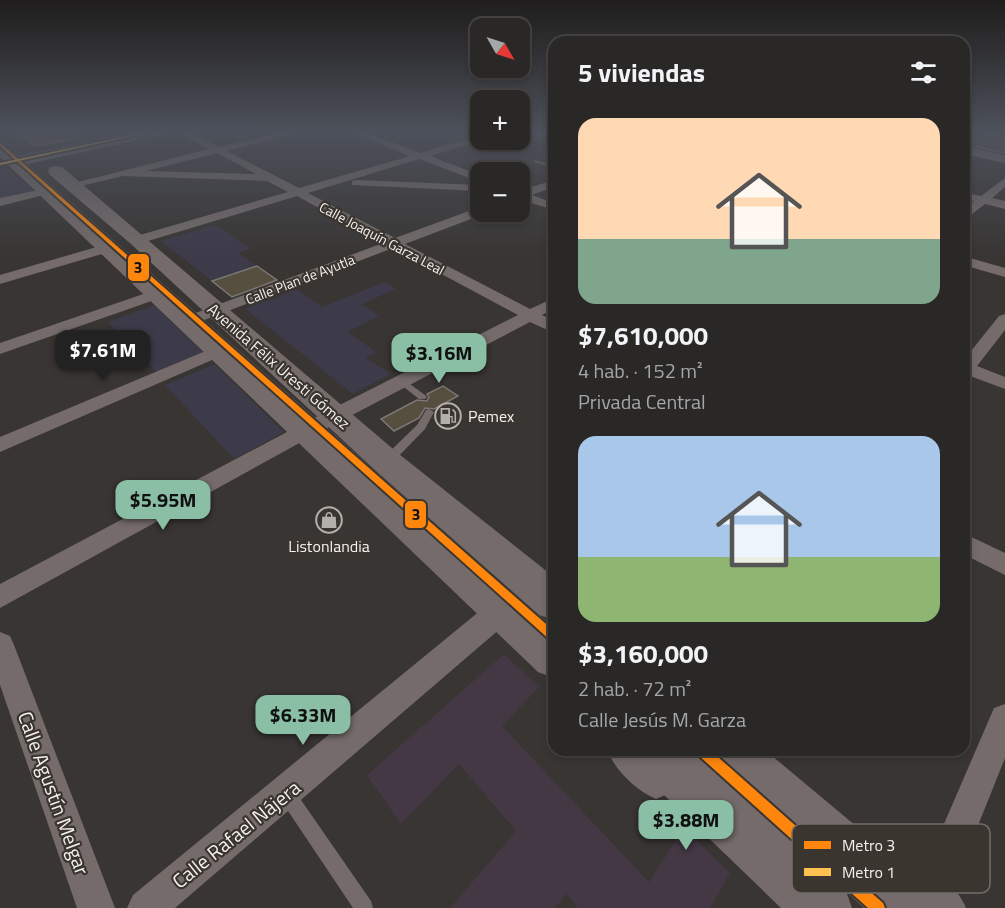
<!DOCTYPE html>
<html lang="es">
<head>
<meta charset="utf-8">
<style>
	body { margin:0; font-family:"Titillium Web",sans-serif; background:#32302e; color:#f1f3f6; height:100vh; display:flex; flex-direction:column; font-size:22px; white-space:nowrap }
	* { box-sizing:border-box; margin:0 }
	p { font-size:20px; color:#a5a6a7 }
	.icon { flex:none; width:33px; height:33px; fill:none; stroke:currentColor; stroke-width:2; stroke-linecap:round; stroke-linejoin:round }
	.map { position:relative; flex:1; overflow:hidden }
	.drawer { position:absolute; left:548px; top:36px; width:422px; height:720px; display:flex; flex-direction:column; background:#2a2826; border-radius:18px; box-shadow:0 3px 9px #0003,0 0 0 2px #464443 }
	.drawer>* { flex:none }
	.needle { width:39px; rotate:129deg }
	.buttons { position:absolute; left:470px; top:18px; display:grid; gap:12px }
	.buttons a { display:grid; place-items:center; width:60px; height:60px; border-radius:12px; background:#2a2826; box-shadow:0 3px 9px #0003,0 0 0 2px #464443; font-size:30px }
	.price { position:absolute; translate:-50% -51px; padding:0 14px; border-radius:12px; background:#8abfa5; color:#111; font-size:20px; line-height:39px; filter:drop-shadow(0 2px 3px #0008) }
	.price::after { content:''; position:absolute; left:50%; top:36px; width:18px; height:14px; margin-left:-9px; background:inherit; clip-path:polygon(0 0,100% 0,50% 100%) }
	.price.on { background:#222; color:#fff }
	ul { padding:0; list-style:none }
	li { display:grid; align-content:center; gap:12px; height:318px; padding:0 30px }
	li span { display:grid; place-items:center; height:186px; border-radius:18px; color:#555 }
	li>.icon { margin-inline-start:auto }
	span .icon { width:108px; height:108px; fill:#fffc; stroke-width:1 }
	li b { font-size:26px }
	h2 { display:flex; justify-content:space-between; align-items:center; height:72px; padding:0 30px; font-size:26px }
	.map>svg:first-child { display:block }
	.commercial { fill:#3d3a49 }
	.medical { fill:#443844 }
	.building { fill:#564e3f; stroke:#7b7876; stroke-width:1.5 }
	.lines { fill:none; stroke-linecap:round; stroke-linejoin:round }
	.service { fill:#746b6a; fill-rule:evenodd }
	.minor { fill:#746b6a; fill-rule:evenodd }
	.tertiary { fill:#746b6a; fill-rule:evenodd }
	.primary { fill:#746b6a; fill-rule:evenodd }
	.metro-1-casing { stroke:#3b3530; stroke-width:4 }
	.metro-2-casing { stroke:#3b3530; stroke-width:4 }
	.metro-1 { fill:#ff860d; fill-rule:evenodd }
	.metro-2 { fill:#fec04f; fill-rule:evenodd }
	.labels { text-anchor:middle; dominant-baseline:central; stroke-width:4.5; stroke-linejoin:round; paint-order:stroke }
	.far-street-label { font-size:14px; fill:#f5f1ee; stroke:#3b3530 }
	.street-label { font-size:16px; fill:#f5f1ee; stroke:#3b3530 }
	.poi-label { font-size:16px; fill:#f5f1ee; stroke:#3b3530; text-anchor:start }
	.near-street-label { font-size:20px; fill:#f5f1ee; stroke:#3b3530 }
	.key { fill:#3b3530; stroke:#736d69; stroke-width:1.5 }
	.key-label { font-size:16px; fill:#f5f1ee }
	.line-badge { stroke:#3b3530; stroke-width:2 }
	.pale-badge-label { font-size:16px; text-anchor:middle; font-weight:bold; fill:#111 }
</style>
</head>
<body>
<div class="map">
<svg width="1005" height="908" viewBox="0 0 1005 908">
	<rect width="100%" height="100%" fill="#383533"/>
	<g class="commercial">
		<polygon points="6,168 35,192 3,200 0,198 0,170"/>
		<polygon points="215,225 251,248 239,253 257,266 212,281 161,241"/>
		<polygon points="385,282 396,289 362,304 379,316 348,332 376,352 366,358 391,374 353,394 245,309 297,289 322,307"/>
		<polygon points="154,305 205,354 158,373 108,322"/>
		<polygon points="215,364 284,432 234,459 165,385"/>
	</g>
	<polygon class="medical" points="504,654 539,687 502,726 649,882 684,828 730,873 710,908 578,908 566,894 555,908 450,908 516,831 459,764 401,824 367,775"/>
	<g class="building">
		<polygon points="13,130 80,130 81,137 36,146"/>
		<polygon points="1005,134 1005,153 963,144 963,137"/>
		<polygon points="257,266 277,280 232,297 212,281"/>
		<polygon points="443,386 458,396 434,409 425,408 419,418 394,431 381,419 417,400 427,401 429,397 427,394"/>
	</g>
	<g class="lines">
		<g class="service">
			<polygon points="489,140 494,140 520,150 516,151"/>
			<polygon points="534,160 554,165 554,168 534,162"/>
			<polygon points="403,379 425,395 427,397 425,399 419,399 400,384 398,382"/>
			<polygon points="429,409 434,412 425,429 391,464 383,464 382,461 383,458 417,425 426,410"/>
			<polygon points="286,785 292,787 371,901 373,908 353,908 280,799 278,793 280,787"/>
		</g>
		<g class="minor">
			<path d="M 175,130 L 187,130 L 219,147 L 291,130 L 307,130 L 227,151 L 299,188 L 410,156 L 347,130 L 360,130 L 420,153 L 480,135 L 480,140 L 483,140 L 430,156 L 480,175 L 480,182 L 419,159 L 308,193 L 395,238 L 480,207 L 480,212 L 486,212 L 484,214 L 405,244 L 530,309 L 554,298 L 554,309 L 542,315 L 554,321 L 554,333 L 530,322 L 314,435 L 0,608 L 0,584 L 300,425 L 518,315 L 393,248 L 194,324 L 182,324 L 180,321 L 182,318 L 383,243 L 297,196 L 138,244 L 131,240 L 133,237 L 288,192 L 267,181 L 123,176 L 72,188 L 66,185 L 209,149 ZM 217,153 L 256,174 L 146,171 Z"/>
			<polygon points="525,130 554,134 554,140 527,132"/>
			<polygon points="1005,178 1005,187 992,198 1005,201 1005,209 985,204 963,221 963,211 974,201 963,198 963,192 981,196"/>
			<polygon points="356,180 480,185 480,191 352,185 352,181"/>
			<polygon points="554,180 554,187 532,195 554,203 554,210 519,199 519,191"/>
			<polygon points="48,188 54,191 52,193 0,206 0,198"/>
			<polygon points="107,244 112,245 112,251 0,284 0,275"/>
			<polygon points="963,256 1005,268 1005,277 963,265"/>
			<polygon points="158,289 163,291 166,294 163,297 0,354 0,343"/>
			<polygon points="1005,314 1005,330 977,366 1005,377 1005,389 970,376 963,378 963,361 999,316"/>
			<polygon points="220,345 229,350 226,354 0,452 0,437"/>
			<polygon points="963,533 1005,553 1005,575 963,554"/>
			<polygon points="491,607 501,610 505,619 501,628 175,908 127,908 133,895 481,610"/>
			<polygon points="0,632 10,636 14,645 115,908 77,908 0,685"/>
			<polygon points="1005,704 1005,758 945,908 917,908 912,898 994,708"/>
		</g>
		<g class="tertiary">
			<polygon points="963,146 1005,155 1005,163 963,154"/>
			<path d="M 607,750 L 654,750 L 670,765 L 676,779 L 670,793 L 656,799 C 635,790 616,771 607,750 Z"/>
			<path d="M 908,857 C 932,867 956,884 966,908 L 908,908 L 892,895 L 886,879 L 892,863 Z"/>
		</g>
		<g class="primary">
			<polygon points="146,130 173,130 166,134 27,164 554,628 554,678 538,672 0,157 0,143 18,156"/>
			<polygon points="56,166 62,167 399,454 554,577 554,620 539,615 375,470 131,244 50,175 48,171 50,167"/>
			<polygon points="629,750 691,750 707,764 701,750 765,750 929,887 937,908 864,908 846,891 852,908 781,908 636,768"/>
		</g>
		<g class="metro-1-casing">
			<g id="metro-1">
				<polygon points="0,143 554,631 554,642 551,641 0,146"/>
				<polygon points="695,750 710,750 883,903 885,908 868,908 697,754"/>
			</g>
		</g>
		<g class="metro-2-casing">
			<polygon id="metro-2" points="155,130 161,130 0,165 0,163"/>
		</g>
		<use href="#metro-1" class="metro-1"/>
		<use href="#metro-2" class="metro-2"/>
	</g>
	<linearGradient id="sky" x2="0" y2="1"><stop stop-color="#1f1d1c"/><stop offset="0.51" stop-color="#4d515b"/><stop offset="1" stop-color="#4d515b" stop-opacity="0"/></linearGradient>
	<rect width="1005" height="257" fill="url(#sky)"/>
	<defs>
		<g id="fuel-ring" transform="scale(1.35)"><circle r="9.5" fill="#3b3530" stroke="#b3afad" stroke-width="1.5"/><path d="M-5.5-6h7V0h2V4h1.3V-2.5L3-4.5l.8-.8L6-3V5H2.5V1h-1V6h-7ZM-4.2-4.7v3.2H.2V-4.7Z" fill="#b3afad"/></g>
		<g id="shop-ring" transform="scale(1.35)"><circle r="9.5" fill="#3b3530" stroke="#b3afad" stroke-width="1.5"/><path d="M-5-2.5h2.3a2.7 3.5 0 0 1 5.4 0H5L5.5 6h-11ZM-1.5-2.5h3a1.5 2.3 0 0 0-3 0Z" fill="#b3afad"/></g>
	</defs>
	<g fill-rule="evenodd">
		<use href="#fuel-ring" x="448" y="416"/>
		<use href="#shop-ring" x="329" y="520"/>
	</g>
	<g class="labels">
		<g class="far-street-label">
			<text transform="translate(382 238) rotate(28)">Calle Joaquín Garza Leal</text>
			<text transform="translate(300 279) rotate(-21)">Calle Plan de Ayutla</text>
		</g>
		<g class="street-label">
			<text transform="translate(279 366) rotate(41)">Avenida Félix Uresti Gómez</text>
		</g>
		<g class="poi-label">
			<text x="468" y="416">Pemex</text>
			<text x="329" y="546" text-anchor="middle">Listonlandia</text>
		</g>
		<g class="near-street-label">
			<text transform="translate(54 793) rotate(70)">Calle Agustín Melgar</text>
			<text transform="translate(236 834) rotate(-39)">Calle Rafael Nájera</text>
		</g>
	</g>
	<rect x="792" y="824" width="198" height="69" rx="9" class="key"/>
	<rect x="804" y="841" width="27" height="8" fill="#ff860d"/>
	<rect x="804" y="868" width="27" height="8" fill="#fec04f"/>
	<g class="key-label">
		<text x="842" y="851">Metro 3</text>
		<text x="842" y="878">Metro 1</text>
	</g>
	<g class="line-badge">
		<rect x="127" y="253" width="23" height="29" rx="6" fill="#ff860d"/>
		<rect x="404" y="500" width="23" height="29" rx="6" fill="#ff860d"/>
	</g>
	<g class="pale-badge-label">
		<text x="138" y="273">3</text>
		<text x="416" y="520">3</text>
	</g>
</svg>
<div class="buttons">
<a><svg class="needle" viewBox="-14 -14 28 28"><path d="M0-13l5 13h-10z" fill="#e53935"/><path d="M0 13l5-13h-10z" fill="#a5a6a7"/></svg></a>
<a>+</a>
<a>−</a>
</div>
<b class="price on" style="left:103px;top:381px">$7.61M</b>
<b class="price" style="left:439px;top:384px">$3.16M</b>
<b class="price" style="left:163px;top:531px">$5.95M</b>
<b class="price" style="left:303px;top:746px">$6.33M</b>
<b class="price" style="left:686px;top:851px">$3.88M</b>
<section class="drawer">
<h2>5 viviendas<svg class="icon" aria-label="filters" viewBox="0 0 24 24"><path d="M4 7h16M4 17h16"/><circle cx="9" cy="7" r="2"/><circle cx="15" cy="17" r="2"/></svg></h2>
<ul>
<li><span style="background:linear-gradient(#ffd9b3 65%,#7fa58c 0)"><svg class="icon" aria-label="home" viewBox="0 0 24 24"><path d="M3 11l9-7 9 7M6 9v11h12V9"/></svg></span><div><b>$7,610,000</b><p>4 hab. · 152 m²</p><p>Privada Central</p></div></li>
<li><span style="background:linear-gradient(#a9c7e8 65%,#8fb573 0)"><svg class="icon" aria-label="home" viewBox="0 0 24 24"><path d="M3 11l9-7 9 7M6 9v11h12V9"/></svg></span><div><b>$3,160,000</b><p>2 hab. · 72 m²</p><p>Calle Jesús M. Garza</p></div></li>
</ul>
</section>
</div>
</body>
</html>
